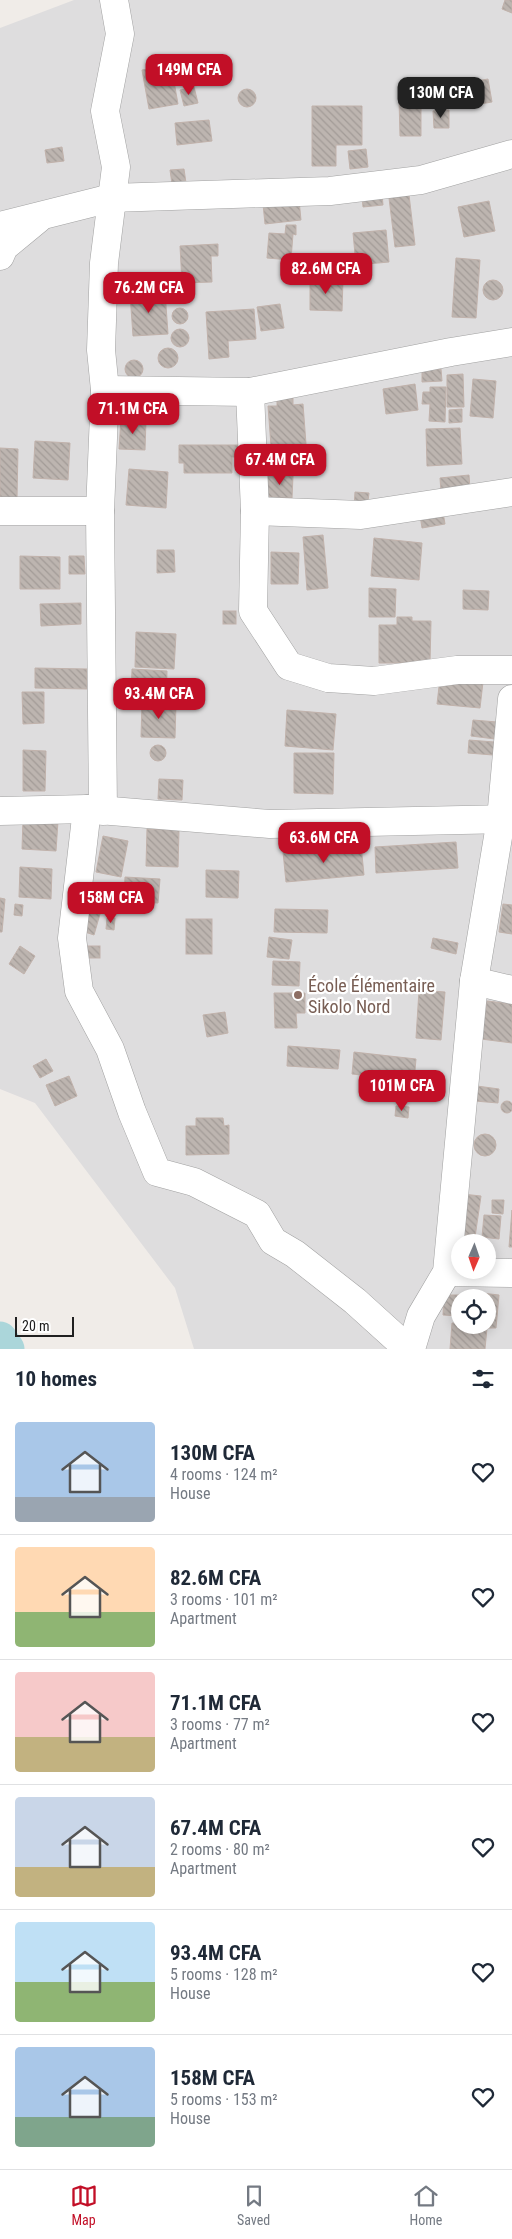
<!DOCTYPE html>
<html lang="en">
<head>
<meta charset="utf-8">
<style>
	body { margin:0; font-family:"Roboto Condensed",sans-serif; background:#f6f6f7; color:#1f2937; height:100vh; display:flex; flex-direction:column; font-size:19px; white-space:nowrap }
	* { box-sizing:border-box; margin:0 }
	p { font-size:16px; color:#747a83 }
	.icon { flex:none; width:28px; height:28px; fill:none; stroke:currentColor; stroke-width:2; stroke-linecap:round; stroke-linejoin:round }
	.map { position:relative; height:1349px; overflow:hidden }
	.details { display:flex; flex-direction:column; background:#fff; flex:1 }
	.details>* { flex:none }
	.needle { width:32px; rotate:182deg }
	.tools { position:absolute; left:451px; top:1234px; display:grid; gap:10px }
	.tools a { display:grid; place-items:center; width:45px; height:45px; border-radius:50%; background:#fff; box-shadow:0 2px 12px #0003; font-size:25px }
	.scale { position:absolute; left:15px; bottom:12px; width:59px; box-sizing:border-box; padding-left:5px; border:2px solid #202020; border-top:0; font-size:14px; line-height:18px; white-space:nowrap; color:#202020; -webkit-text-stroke:4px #fff; paint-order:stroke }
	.price { position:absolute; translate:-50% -42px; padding:0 11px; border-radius:10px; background:#c20f27; color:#fff; font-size:16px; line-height:32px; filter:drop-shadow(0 1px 2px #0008) }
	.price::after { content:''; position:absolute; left:50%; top:30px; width:15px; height:11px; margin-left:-8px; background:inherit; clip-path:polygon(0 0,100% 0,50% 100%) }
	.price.on { background:#222; color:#fff }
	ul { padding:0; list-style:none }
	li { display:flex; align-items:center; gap:15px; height:125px; padding:0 15px }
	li+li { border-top:1px solid #e0e1e3 }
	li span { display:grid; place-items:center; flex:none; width:140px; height:100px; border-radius:5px; color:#555 }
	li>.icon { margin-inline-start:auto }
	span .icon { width:60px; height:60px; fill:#fffc; stroke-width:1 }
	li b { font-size:21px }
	h2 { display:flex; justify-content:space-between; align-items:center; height:60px; padding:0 15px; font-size:21px }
	.dock { display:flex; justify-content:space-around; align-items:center; height:70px; border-top:1px solid #e0e1e3; background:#fff; font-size:14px; color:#747a83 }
	.dock a { display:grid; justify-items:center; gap:2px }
	.dock .on { color:#c20f27 }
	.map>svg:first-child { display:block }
	.residential { fill:#deddde; fill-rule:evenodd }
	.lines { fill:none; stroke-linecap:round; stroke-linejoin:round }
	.river { stroke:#abd6da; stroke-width:35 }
	.building { fill:url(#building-back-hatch); stroke:#c1b2ab }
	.minor-casing { stroke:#a1a1a1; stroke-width:29 }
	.minor { stroke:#fff; stroke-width:28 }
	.education-dot { fill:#8d6e63; stroke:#fff; stroke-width:2 }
	.labels { text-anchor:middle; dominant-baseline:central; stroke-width:4.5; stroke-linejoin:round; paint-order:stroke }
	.education-label { font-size:18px; fill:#785e54; stroke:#fff; text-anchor:start }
</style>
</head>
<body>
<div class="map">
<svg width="512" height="1349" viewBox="0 0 512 1349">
	<defs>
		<pattern id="building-back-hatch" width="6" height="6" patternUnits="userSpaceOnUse" patternTransform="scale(1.25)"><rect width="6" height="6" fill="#bdb5b0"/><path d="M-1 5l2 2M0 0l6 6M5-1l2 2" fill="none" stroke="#a29b97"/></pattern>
	</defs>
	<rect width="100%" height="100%" fill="#f0ece8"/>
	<path class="residential" d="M 74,0 L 512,0 L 512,1349 L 194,1349 L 175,1288 L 35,1103 L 0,1089 L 0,28 ZM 460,1242 L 488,1242 L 488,1270 L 460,1270 ZM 460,1298 L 488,1298 L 488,1325 L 460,1325 Z"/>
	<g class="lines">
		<polyline class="river" points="0,1339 7,1349"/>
	</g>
	<g class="building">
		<polygon points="505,0 512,0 512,13 502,9"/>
		<polygon points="171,65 178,104 149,109 142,70"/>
		<polygon points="488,79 492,102 468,106 465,83"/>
		<polygon points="194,87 198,103 184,106 180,90"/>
		<circle cx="247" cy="98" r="9"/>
		<polygon points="399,99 421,99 421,136 400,136"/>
		<polygon points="312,106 362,106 362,145 336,145 336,166 312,166"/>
		<polygon points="449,110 449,128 434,128 433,111"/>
		<polygon points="209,120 212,141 177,145 175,123"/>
		<polygon points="62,147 64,161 47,163 45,150"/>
		<polygon points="366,149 368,167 350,169 348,151"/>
		<polygon points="184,169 186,183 172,184 170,170"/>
		<polygon points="382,194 383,205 363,207 362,196"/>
		<polygon points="409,195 415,245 395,247 389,198"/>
		<polygon points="299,200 301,220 265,224 263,204"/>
		<polygon points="489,201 495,231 464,237 458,207"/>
		<polygon points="286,225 296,225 296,235 293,234 291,260 267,258 269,233 285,234"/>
		<polygon points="386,230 389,262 356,265 353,233"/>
		<polygon points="218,244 218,256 211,256 212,282 182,283 180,246"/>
		<polygon points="456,258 480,260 476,318 452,317"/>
		<polygon points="310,279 343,279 342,311 310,310"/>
		<circle cx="493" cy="290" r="10"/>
		<polygon points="165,291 168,334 133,336 130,294"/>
		<polygon points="280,304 284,328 261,331 257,307"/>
		<circle cx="180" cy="316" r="8"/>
		<polygon points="254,309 256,339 228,341 229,357 209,359 206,312"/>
		<circle cx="180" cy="338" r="9"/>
		<circle cx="168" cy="358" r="10"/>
		<circle cx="134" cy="369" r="9"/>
		<polygon points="441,369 442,381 422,382 422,370"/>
		<polygon points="463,374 464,407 447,407 447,375"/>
		<polygon points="473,379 496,381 493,418 470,416"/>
		<polygon points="415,384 418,410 386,414 383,389"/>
		<polygon points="430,387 446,387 445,422 429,421 430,404 422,404 423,392 430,392"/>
		<polygon points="293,397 293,405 303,404 306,444 271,446 268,406 277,406 277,399"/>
		<polygon points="462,409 462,422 449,423 449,410"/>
		<polygon points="121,419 146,420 145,450 119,449"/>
		<polygon points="460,428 462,464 427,466 426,429"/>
		<polygon points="35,441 70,443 68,480 33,478"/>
		<polygon points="179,445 238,445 238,457 232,457 232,473 184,473 184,463 179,463"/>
		<polygon points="0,448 18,449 17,498 0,497"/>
		<polygon points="129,469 168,472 166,508 126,505"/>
		<polygon points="268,475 293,476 292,498 267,497"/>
		<polygon points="469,475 470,489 441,492 440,478"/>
		<polygon points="355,492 369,493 367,509 354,508"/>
		<polygon points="443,512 445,524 422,528 420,515"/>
		<polygon points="323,535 328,588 307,590 303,537"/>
		<polygon points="374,538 422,543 419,580 371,576"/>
		<polygon points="157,550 174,550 175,572 157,573"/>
		<polygon points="271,552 299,553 298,584 271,584"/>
		<polygon points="20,556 60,557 60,589 20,589"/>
		<polygon points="69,556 84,556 85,574 69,574"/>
		<polygon points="369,588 396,589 395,617 369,617"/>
		<polygon points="463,590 489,591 488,610 463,609"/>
		<polygon points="81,603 81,624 41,626 40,604"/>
		<rect x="223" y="611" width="13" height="13"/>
		<polygon points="397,617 412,617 412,621 431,621 430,663 379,663 379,625 397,625"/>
		<polygon points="136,632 176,634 174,669 135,667"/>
		<polygon points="35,668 87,669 87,689 35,688"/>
		<polygon points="132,669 167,671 166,701 131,699"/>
		<polygon points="440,678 483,682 480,708 437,704"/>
		<polygon points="22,692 44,692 44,723 23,724"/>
		<polygon points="142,703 176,703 175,738 141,737"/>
		<polygon points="287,710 336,714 333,750 285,746"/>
		<polygon points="473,720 497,722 495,739 471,736"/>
		<polygon points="469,740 494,742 493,755 468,753"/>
		<circle cx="158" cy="753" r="8"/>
		<polygon points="23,750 46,751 45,791 23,791"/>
		<polygon points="294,753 334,753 333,794 294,793"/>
		<polygon points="159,779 183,780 182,800 158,799"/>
		<polygon points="23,819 58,821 56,851 22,849"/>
		<polygon points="147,829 179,830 178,867 146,866"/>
		<polygon points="103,836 128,841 121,877 96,872"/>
		<polygon points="456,842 458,868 376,873 375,847"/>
		<polygon points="361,845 364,875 286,882 283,852"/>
		<polygon points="20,867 52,869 51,899 19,897"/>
		<polygon points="206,870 239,871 238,898 206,897"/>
		<polygon points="125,877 160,879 158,903 124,901"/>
		<polygon points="0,898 5,899 2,932 0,932"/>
		<polygon points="15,904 23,905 22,916 14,915"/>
		<polygon points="503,904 512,905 512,934 499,932"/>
		<polygon points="275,909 328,910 327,933 274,932"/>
		<polygon points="85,910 100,914 94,935 79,930"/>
		<polygon points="107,918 115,918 114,930 106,929"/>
		<rect x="186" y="919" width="26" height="35"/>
		<polygon points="269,937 292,940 289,959 267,957"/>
		<polygon points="433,938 458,943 456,954 431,948"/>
		<polygon points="20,946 35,956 24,974 9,964"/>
		<rect x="81" y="946" width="19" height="12"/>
		<polygon points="273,961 300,962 299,986 272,985"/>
		<polygon points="419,990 445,992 441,1040 416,1038"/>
		<polygon points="274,993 305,993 305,1013 296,1013 297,1028 275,1028"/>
		<polygon points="487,1001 512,1004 512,1043 481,1039"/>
		<polygon points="225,1012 228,1033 207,1037 203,1015"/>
		<polygon points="288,1046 340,1050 338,1069 287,1066"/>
		<polygon points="354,1052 416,1059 414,1081 352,1074"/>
		<polygon points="46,1059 53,1071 40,1078 33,1066"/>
		<polygon points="69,1076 77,1096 55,1106 46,1085"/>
		<polygon points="477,1086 499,1089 498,1103 475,1101"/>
		<circle cx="507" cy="1107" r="6"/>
		<polygon points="396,1106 409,1107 408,1118 395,1116"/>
		<polygon points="196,1118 223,1118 224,1126 229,1125 229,1154 186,1155 186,1126 196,1126"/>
		<circle cx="485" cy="1145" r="11"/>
		<polygon points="462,1194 481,1196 475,1237 457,1235"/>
		<polygon points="492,1200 504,1200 503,1214 492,1213"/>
		<polygon points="512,1210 512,1247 509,1247"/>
		<polygon points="484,1215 501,1216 499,1239 482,1237"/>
		<polygon points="472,1292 499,1295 496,1328 487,1328 485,1349 450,1349 452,1323 488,1325 488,1298 471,1298"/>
		<polygon points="444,1295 463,1295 460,1298 460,1316 443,1315"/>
	</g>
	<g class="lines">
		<g class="minor-casing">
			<g id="minor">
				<polyline points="0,226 111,198 330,191 421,180 512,154"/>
				<polyline points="0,256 4,247 38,219"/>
				<polyline points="105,390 250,392 451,352 512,342"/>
				<polyline points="250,392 255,511 253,611 289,666 328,678 374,681 457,670 512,670"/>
				<polyline points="0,511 100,511"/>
				<polyline points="255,511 361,515 512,492"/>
				<polyline points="87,809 72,938 79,991 110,1049 132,1112 157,1172 194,1182 257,1214 273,1241 295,1254 355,1301 408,1349"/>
				<polyline points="0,811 87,809 270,824 512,819"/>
				<polyline points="103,811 100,511 105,390 101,350 104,263 116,167 105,111 120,34 114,0"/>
				<polyline points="474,981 512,990"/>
				<polyline points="447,1272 512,1273"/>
				<polyline points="411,1349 421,1316 447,1272 474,981 501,819 512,699"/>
			</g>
		</g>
		<use href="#minor" class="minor"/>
	</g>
	<circle class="education-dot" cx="298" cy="995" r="5"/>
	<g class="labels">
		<g class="education-label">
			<text x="308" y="985">École Élémentaire<tspan x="308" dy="21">Sikolo Nord</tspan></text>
		</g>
	</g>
</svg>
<div class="tools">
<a><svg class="needle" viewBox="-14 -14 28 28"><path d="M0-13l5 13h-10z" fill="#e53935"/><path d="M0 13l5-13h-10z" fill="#747a83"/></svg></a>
<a><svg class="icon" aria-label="locate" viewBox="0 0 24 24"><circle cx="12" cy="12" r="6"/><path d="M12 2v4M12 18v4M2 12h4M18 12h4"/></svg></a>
</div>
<div class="scale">20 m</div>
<b class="price" style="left:189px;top:96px">149M CFA</b>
<b class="price on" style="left:441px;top:119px">130M CFA</b>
<b class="price" style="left:326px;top:295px">82.6M CFA</b>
<b class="price" style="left:149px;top:314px">76.2M CFA</b>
<b class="price" style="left:133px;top:435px">71.1M CFA</b>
<b class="price" style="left:280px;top:486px">67.4M CFA</b>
<b class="price" style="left:159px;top:720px">93.4M CFA</b>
<b class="price" style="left:324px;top:864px">63.6M CFA</b>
<b class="price" style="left:111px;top:924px">158M CFA</b>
<b class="price" style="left:402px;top:1112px">101M CFA</b>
</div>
<section class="details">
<h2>10 homes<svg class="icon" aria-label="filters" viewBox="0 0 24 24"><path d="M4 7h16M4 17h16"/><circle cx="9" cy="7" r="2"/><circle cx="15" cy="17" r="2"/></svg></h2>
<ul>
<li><span style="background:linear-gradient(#a9c7e8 75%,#9aa5b1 0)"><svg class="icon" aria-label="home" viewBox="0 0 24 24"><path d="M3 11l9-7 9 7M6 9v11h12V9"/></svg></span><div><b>130M CFA</b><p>4 rooms · 124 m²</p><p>House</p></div><svg class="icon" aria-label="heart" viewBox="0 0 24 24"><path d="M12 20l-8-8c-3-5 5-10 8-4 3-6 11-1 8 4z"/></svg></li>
<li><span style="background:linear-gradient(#ffd9b3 65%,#8fb573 0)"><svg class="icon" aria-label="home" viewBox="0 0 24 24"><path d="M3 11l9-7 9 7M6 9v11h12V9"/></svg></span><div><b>82.6M CFA</b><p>3 rooms · 101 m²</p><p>Apartment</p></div><svg class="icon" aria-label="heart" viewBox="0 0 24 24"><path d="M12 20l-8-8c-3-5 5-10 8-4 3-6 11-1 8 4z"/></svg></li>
<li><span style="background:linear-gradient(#f6c9c9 65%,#c2b280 0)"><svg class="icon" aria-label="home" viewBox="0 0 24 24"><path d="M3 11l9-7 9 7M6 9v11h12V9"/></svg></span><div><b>71.1M CFA</b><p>3 rooms · 77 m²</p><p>Apartment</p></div><svg class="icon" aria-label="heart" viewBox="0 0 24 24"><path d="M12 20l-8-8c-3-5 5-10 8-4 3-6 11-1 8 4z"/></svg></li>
<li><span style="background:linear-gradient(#c9d6e8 70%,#c2b280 0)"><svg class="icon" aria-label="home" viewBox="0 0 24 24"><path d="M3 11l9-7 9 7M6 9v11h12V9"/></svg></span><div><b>67.4M CFA</b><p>2 rooms · 80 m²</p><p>Apartment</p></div><svg class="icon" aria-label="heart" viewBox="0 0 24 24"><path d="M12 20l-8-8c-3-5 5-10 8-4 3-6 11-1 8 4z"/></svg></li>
<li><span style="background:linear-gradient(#bfe0f5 60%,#8fb573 0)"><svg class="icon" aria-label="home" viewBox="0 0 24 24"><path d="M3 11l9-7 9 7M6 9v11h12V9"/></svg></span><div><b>93.4M CFA</b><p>5 rooms · 128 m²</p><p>House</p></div><svg class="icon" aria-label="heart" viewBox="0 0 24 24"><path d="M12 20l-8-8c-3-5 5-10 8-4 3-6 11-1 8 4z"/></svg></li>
<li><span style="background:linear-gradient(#a9c7e8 70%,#7fa58c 0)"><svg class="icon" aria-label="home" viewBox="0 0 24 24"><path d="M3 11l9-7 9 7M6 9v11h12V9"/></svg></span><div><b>158M CFA</b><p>5 rooms · 153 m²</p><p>House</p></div><svg class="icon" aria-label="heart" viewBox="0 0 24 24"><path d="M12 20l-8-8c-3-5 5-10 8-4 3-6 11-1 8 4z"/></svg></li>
</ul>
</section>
<nav class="dock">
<a class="on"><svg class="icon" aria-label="map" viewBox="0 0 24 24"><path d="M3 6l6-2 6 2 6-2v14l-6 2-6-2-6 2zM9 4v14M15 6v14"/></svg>Map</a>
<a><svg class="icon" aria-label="saved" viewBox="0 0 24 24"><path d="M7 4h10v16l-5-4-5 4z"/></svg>Saved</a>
<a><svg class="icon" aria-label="home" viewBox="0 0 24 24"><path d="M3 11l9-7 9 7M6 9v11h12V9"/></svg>Home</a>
</nav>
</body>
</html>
